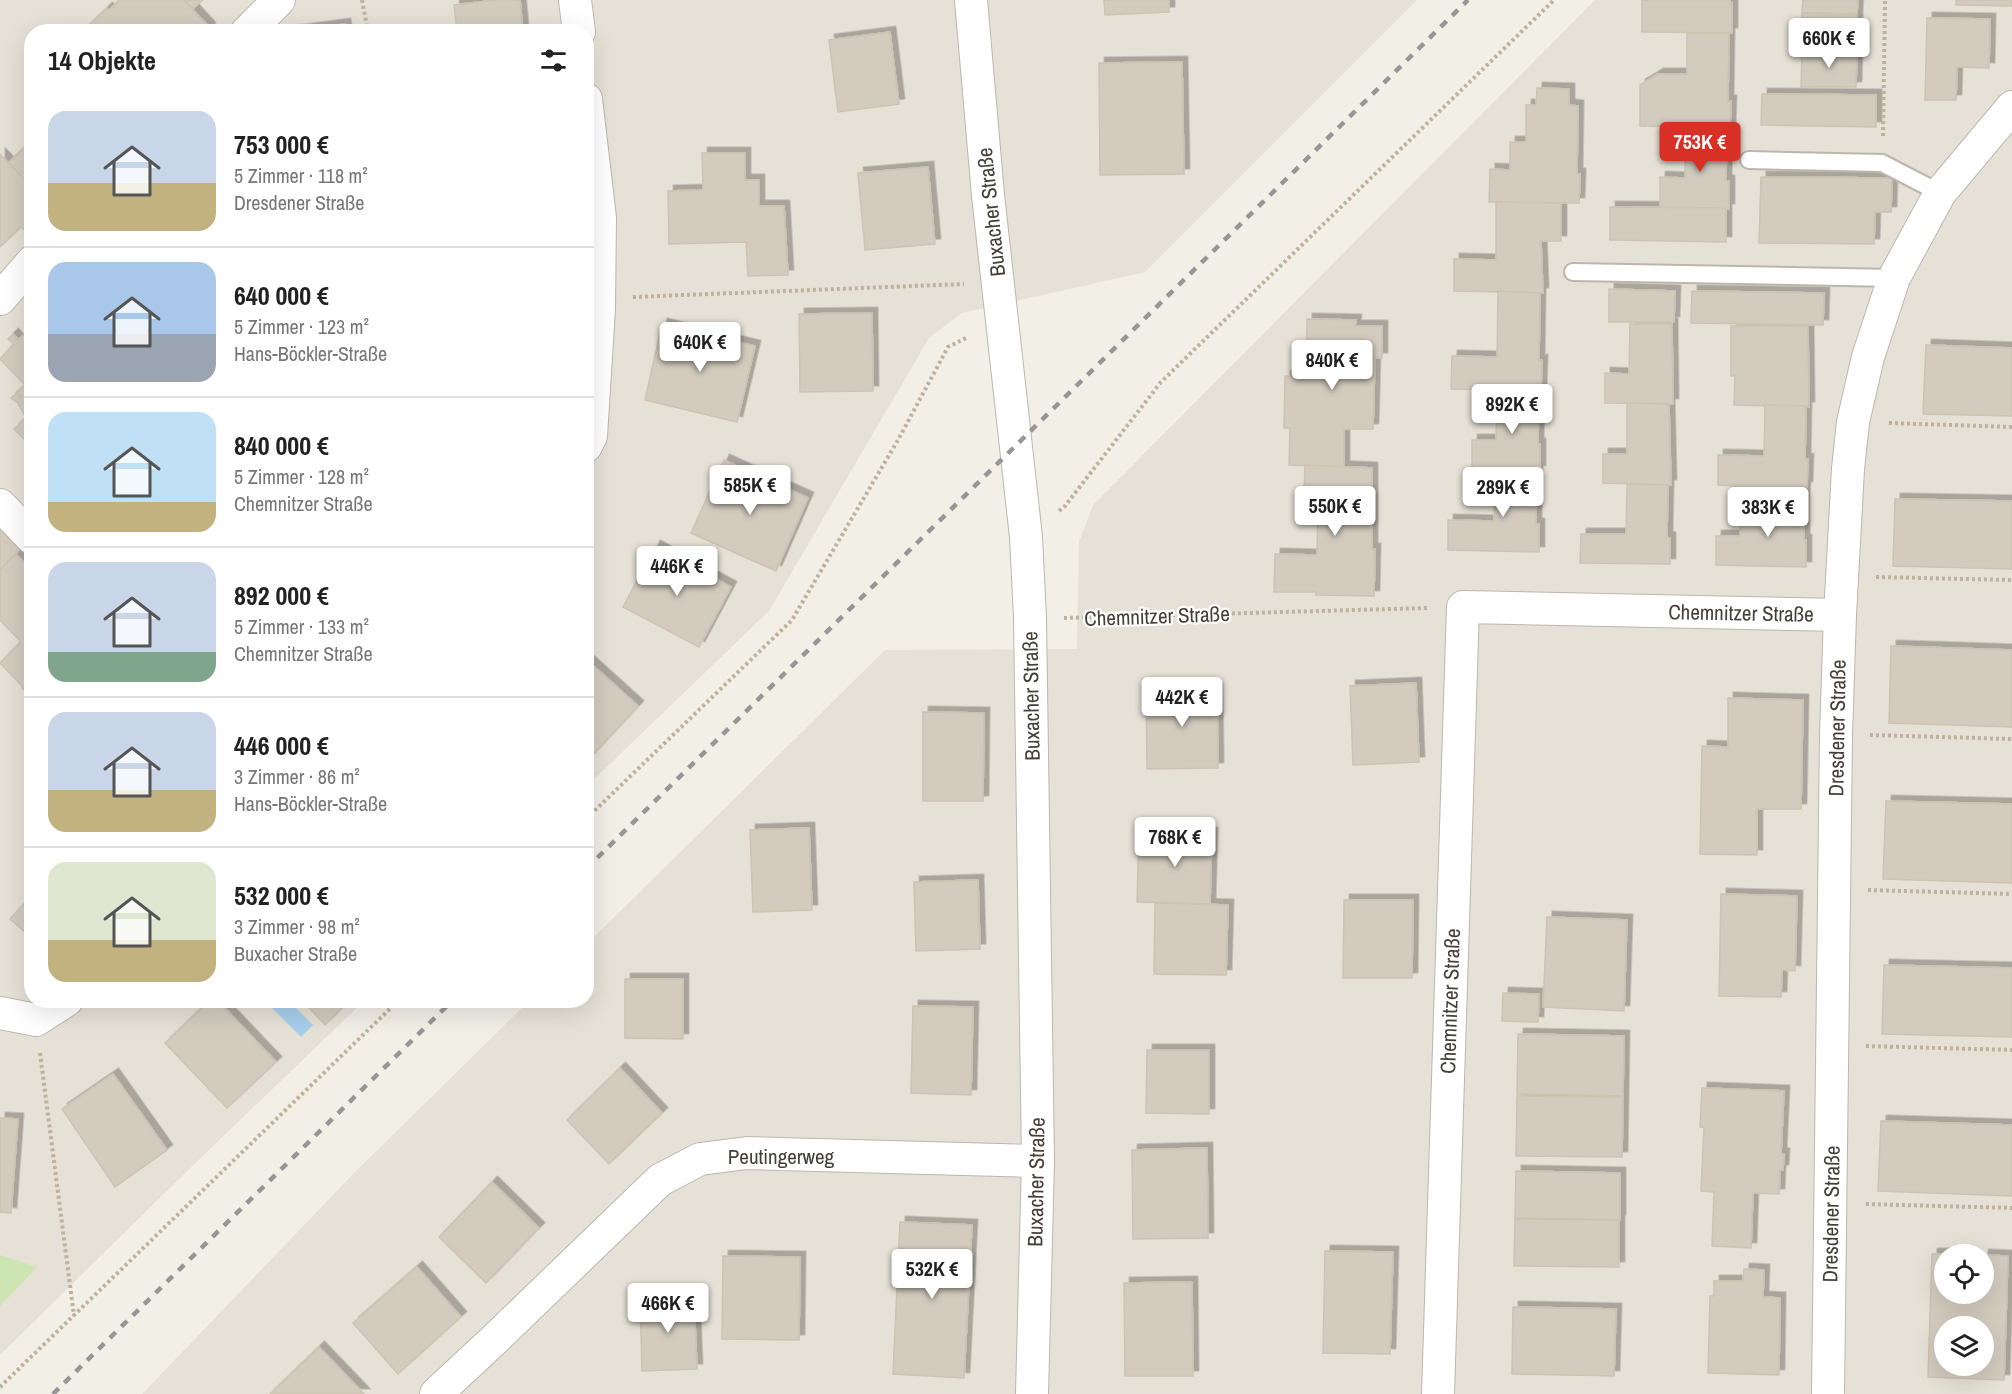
<!DOCTYPE html>
<html lang="de">
<head>
<meta charset="utf-8">
<style>
	body { margin:0; font-family:"Archivo Narrow",sans-serif; background:#f6f6f6; color:#222; height:100vh; display:flex; flex-direction:column; font-size:22px; white-space:nowrap }
	* { box-sizing:border-box; margin:0 }
	p { font-size:20px; color:#767676 }
	.icon { flex:none; width:33px; height:33px; fill:none; stroke:currentColor; stroke-width:2; stroke-linecap:round; stroke-linejoin:round }
	.map { position:relative; flex:1; overflow:hidden }
	.panel { position:absolute; left:24px; top:24px; width:570px; height:984px; display:flex; flex-direction:column; background:#fff; border-radius:24px; box-shadow:0 6px 24px #0002 }
	.panel>* { flex:none }
	.tools { position:absolute; left:1934px; top:1244px; display:grid; gap:12px }
	.tools a { display:grid; place-items:center; width:60px; height:60px; border-radius:50%; background:#fff; box-shadow:0 6px 24px #0002; font-size:30px }
	.price { position:absolute; translate:-50% -51px; padding:0 14px; border-radius:6px; background:#fff; color:#222; font-size:20px; line-height:39px; filter:drop-shadow(0 2px 3px #0008) }
	.price::after { content:''; position:absolute; left:50%; top:36px; width:18px; height:14px; margin-left:-9px; background:inherit; clip-path:polygon(0 0,100% 0,50% 100%) }
	.price.selected { background:#d93025; color:#fff }
	ul { padding:0; list-style:none }
	li { display:flex; align-items:center; gap:18px; height:150px; padding:0 24px }
	li+li { border-top:2px solid #e0e0e0 }
	li span { display:grid; place-items:center; flex:none; width:168px; height:120px; border-radius:18px; color:#555 }
	li>.icon { margin-inline-start:auto }
	span .icon { width:72px; height:72px; fill:#fffc; stroke-width:1 }
	li b { font-size:26px }
	h2 { display:flex; justify-content:space-between; align-items:center; height:72px; padding:0 24px; font-size:26px }
	.map>svg:first-child { display:block }
	.residential { fill:#e6e1d6; fill-rule:evenodd }
	.green { fill:#cde4b3 }
	.water { fill:#a8cfeb }
	.building { fill:#d3cbbe; stroke:#cdc3b1; stroke-width:1.5; fill-rule:evenodd; filter:url(#shadow) }
	.lines { fill:none; stroke-linecap:round; stroke-linejoin:round }
	.service-casing { stroke:#bdb7ab; stroke-width:20 }
	.minor-casing { stroke:#bdb7ab; stroke-width:34 }
	.path { stroke:#beb29d; stroke-width:4; stroke-dasharray:3 3; stroke-linecap:butt }
	.service { stroke:#fff; stroke-width:16 }
	.minor { stroke:#fff; stroke-width:32 }
	.rail { stroke:#969696; stroke-width:4.5; stroke-dasharray:8 8; stroke-linecap:butt }
	.labels { text-anchor:middle; dominant-baseline:central; stroke-width:4.5; stroke-linejoin:round; paint-order:stroke }
	.street-label { font-size:21px; fill:#453f37; stroke:#fff }
</style>
</head>
<body>
<div class="map">
<svg width="2012" height="1394" viewBox="0 0 2012 1394">
	<defs>
		<filter id="shadow"><feDropShadow dx="5.5" dy="-5.5" stdDeviation="0" flood-color="#0004"/></filter>
	</defs>
	<rect width="100%" height="100%" fill="#f2efe7"/>
	<g class="residential">
		<polygon points="0,0 1417,0 1145,272 962,313 929,338 769,611 587,786 586,32 32,32 32,1000 364,1001 183,1175 0,1355"/>
		<path d="M 1595,0 L 2012,0 L 2012,1394 L 142,1394 L 356,1171 L 529,1001 L 586,1000 L 587,944 L 885,650 L 1077,649 L 1079,542 L 1093,505 ZM 1944,1254 L 1983,1254 L 1983,1293 L 1944,1293 ZM 1944,1326 L 1983,1326 L 1983,1365 L 1944,1365 Z"/>
	</g>
	<polygon class="green" points="0,1255 37,1267 0,1306"/>
	<polygon class="water" points="280,1001 289,1001 313,1025 301,1037 272,1008"/>
	<g class="building">
		<polygon points="120,0 184,0 210,28 206,32 84,30 107,8 109,10"/>
		<polygon points="184,0 202,0 193,9"/>
		<polygon points="497,0 520,0 523,32 457,32 454,5"/>
		<polygon points="1104,0 1169,0 1169,12 1105,15"/>
		<polygon points="1642,0 1730,0 1730,4 1732,3 1732,33 1642,32"/>
		<polygon points="1803,0 1858,0 1857,14 1802,13"/>
		<polygon points="1956,0 2012,0 2012,6 1956,5"/>
		<polygon points="1802,13 1857,14 1857,51 1802,50"/>
		<polygon points="1927,18 1990,19 1989,68 1957,67 1956,100 1925,100"/>
		<polygon points="345,24 346,32 284,32"/>
		<polygon points="890,32 899,104 838,112 829,40"/>
		<polygon points="1687,33 1729,33 1728,101 1731,101 1730,128 1640,126 1640,85 1658,74 1687,74"/>
		<polygon points="1802,50 1857,51 1856,87 1801,87"/>
		<polygon points="1182,62 1184,174 1100,175 1099,63"/>
		<polygon points="1537,88 1569,89 1569,105 1578,106 1577,174 1580,174 1579,203 1489,202 1490,169 1510,170 1510,142 1526,142 1526,105 1536,105"/>
		<polygon points="1762,94 1876,95 1876,127 1761,125"/>
		<polygon points="1686,127 1727,128 1726,181 1729,181 1729,209 1660,208 1660,177 1685,178"/>
		<polygon points="32,141 32,185 30,186 8,163"/>
		<polygon points="702,153 745,153 745,180 759,180 759,206 784,206 788,275 748,276 746,242 669,244 668,191 703,190"/>
		<polygon points="0,154 32,187 32,225 25,231 21,227 0,247"/>
		<polygon points="928,167 935,244 865,250 858,173"/>
		<polygon points="1761,177 1892,178 1891,212 1875,212 1874,244 1759,243"/>
		<polygon points="1496,202 1561,203 1561,241 1541,241 1543,293 1454,291 1454,259 1496,260"/>
		<polygon points="1610,207 1726,208 1726,242 1610,240"/>
		<polygon points="1609,289 1675,291 1674,322 1609,322"/>
		<polygon points="1498,291 1540,293 1539,361 1542,360 1541,391 1451,389 1452,356 1497,357"/>
		<polygon points="1692,291 1824,293 1823,325 1691,323"/>
		<polygon points="872,313 873,391 800,392 799,314"/>
		<polygon points="1307,319 1356,320 1355,326 1382,326 1382,358 1375,358 1373,429 1344,429 1344,467 1289,465 1290,428 1284,428 1285,376 1306,376"/>
		<polygon points="662,324 755,346 737,422 645,400"/>
		<polygon points="1630,324 1672,324 1673,404 1605,403 1605,373 1629,374"/>
		<polygon points="1731,326 1808,326 1809,407 1734,405 1735,376 1731,376"/>
		<polygon points="32,327 32,447 14,429 26,418 18,403 11,398 17,393 22,398 17,393 25,385 0,359 14,344 8,339 13,334 18,340"/>
		<polygon points="1926,345 2012,348 2012,416 1923,414"/>
		<polygon points="1497,389 1539,391 1538,444 1540,444 1540,471 1472,470 1472,440 1496,440"/>
		<polygon points="1627,403 1669,404 1671,485 1603,483 1603,454 1627,454"/>
		<polygon points="1765,405 1806,406 1805,460 1808,459 1807,487 1805,487 1804,498 1736,496 1736,486 1718,485 1718,455 1764,456"/>
		<polygon points="724,460 808,498 776,571 691,533"/>
		<polygon points="1305,465 1372,468 1372,549 1375,549 1374,596 1316,595 1316,592 1274,592 1275,554 1317,555 1318,497 1304,497"/>
		<polygon points="1495,470 1537,471 1536,524 1539,524 1539,552 1448,550 1448,520 1494,521"/>
		<polygon points="1627,484 1668,485 1667,537 1670,538 1670,564 1580,563 1581,534 1626,534"/>
		<polygon points="1762,497 1804,498 1804,540 1806,540 1806,567 1716,565 1716,536 1740,536 1740,525 1762,525"/>
		<polygon points="1895,499 2012,501 2012,569 1893,566"/>
		<polygon points="0,529 20,549 0,570"/>
		<polygon points="655,546 731,587 699,647 623,607"/>
		<polygon points="16,554 32,571 32,678 23,687 0,663 21,642 0,620 0,570"/>
		<polygon points="1891,646 2012,650 2012,727 1889,723"/>
		<polygon points="586,659 638,706 586,762"/>
		<polygon points="32,678 32,697 22,688"/>
		<polygon points="1416,683 1419,762 1353,765 1350,686"/>
		<polygon points="1217,688 1218,768 1147,769 1146,689"/>
		<polygon points="1728,698 1803,700 1801,809 1757,809 1757,855 1700,854 1702,746 1728,747"/>
		<polygon points="923,712 984,713 983,801 923,801"/>
		<polygon points="1886,801 2012,804 2012,883 1883,879"/>
		<polygon points="809,828 812,910 753,912 750,830"/>
		<polygon points="1139,832 1212,833 1210,904 1137,902"/>
		<polygon points="978,880 980,949 916,951 914,882"/>
		<polygon points="1721,894 1797,896 1795,971 1782,970 1781,997 1719,996"/>
		<polygon points="32,895 32,938 10,919"/>
		<polygon points="1344,900 1413,900 1412,978 1343,978"/>
		<polygon points="1155,903 1228,905 1226,975 1154,974"/>
		<polygon points="1547,917 1627,920 1624,1011 1543,1007"/>
		<polygon points="1884,965 2012,968 2012,1037 1882,1034"/>
		<polygon points="625,979 683,979 683,1039 625,1038"/>
		<polygon points="1503,993 1539,994 1538,1022 1502,1021"/>
		<polygon points="210,1000 217,1000 276,1062 227,1108 165,1043"/>
		<polygon points="302,1000 350,1000 325,1025"/>
		<polygon points="913,1006 973,1007 971,1095 911,1093"/>
		<polygon points="1518,1034 1624,1036 1623,1096 1517,1094"/>
		<polygon points="1147,1050 1209,1050 1209,1114 1146,1113"/>
		<polygon points="620,1068 662,1113 609,1164 567,1120"/>
		<polygon points="113,1074 167,1150 115,1187 62,1109"/>
		<polygon points="1702,1088 1784,1091 1781,1154 1784,1154 1783,1170 1780,1170 1779,1194 1753,1193 1751,1248 1712,1246 1714,1192 1701,1191 1704,1127 1700,1127"/>
		<polygon points="1517,1096 1623,1097 1622,1157 1516,1156"/>
		<polygon points="0,1118 18,1119 11,1213 0,1212"/>
		<polygon points="1881,1121 2012,1125 2012,1196 1878,1191"/>
		<polygon points="1207,1148 1208,1238 1133,1239 1132,1150"/>
		<polygon points="1516,1171 1620,1173 1620,1220 1515,1218"/>
		<polygon points="492,1182 539,1228 486,1283 439,1237"/>
		<polygon points="1515,1219 1619,1220 1619,1267 1514,1266"/>
		<polygon points="900,1222 972,1225 964,1378 893,1374"/>
		<polygon points="1325,1251 1393,1252 1390,1354 1323,1353"/>
		<path d="M 1932,1254 L 1949,1254 L 1944,1254 L 1944,1293 L 1983,1293 L 1983,1255 L 2008,1256 L 2004,1380 L 1928,1377 ZM 1944,1326 L 1983,1326 L 1983,1365 L 1944,1365 Z"/>
		<polygon points="723,1256 800,1257 799,1340 722,1339"/>
		<polygon points="417,1267 461,1317 398,1374 353,1323"/>
		<polygon points="1744,1269 1764,1270 1763,1297 1780,1298 1779,1375 1708,1373 1710,1296 1714,1296 1714,1281 1743,1281"/>
		<polygon points="1192,1282 1193,1376 1125,1376 1124,1283"/>
		<polygon points="694,1298 697,1369 642,1371 640,1299"/>
		<polygon points="1513,1307 1616,1309 1614,1376 1512,1374"/>
		<polygon points="319,1347 364,1394 270,1394"/>
	</g>
	<g class="lines">
		<g class="service-casing">
			<g id="service">
				<polyline points="1749,160 1882,163 1940,193"/>
				<polyline points="1573,272 1894,278"/>
			</g>
		</g>
		<g class="minor-casing">
			<g id="minor">
				<polyline points="575,0 579,32"/>
				<polyline points="971,0 988,195 1026,537 1030,618 1038,1161 1032,1394"/>
				<polyline points="247,32 279,0"/>
				<polyline points="586,99 600,218 599,309 591,436 586,446"/>
				<polyline points="0,299 32,262"/>
				<polyline points="0,505 32,538"/>
				<polyline points="0,1013 36,1020 67,1000"/>
				<polyline points="436,1394 495,1339 660,1180 700,1159 747,1153 1038,1161"/>
				<polyline points="1438,1394 1463,607 1840,615"/>
				<polyline points="1828,1394 1836,735 1840,615 1848,469 1853,422 1868,357 1894,278 1940,193 2012,107"/>
			</g>
		</g>
		<g class="path">
			<polyline points="362,0 368,32"/>
			<polyline points="1883,136 1885,0"/>
			<polyline points="633,297 964,284"/>
			<polyline points="1889,423 2012,427"/>
			<polyline points="1059,511 1065,506 1161,382 1554,0"/>
			<polyline points="1876,577 2012,580"/>
			<polyline points="1064,618 1428,608"/>
			<polyline points="1870,735 2012,739"/>
			<polyline points="586,819 792,620 898,440 948,347 968,337"/>
			<polyline points="1868,890 2012,894"/>
			<polyline points="1866,1046 2012,1050"/>
			<polyline points="40,1053 74,1316"/>
			<polyline points="1866,1204 2012,1208"/>
			<polyline points="0,1387 399,1000"/>
		</g>
		<use href="#service" class="service"/>
		<use href="#minor" class="minor"/>
		<g class="rail">
			<polyline points="586,869 1468,0"/>
			<polyline points="53,1394 453,1000"/>
		</g>
	</g>
	<g class="labels">
		<g class="street-label">
			<text transform="translate(991 212) rotate(-96)">Buxacher Straße</text>
			<text transform="translate(1741 613) rotate(1)">Chemnitzer Straße</text>
			<text transform="translate(1157 616) rotate(-2)">Chemnitzer Straße</text>
			<text transform="translate(1031 696) rotate(-91)">Buxacher Straße</text>
			<text transform="translate(1837 728) rotate(-89)">Dresdener Straße</text>
			<text transform="translate(1450 1001) rotate(-88)">Chemnitzer Straße</text>
			<text x="781" y="1156">Peutingerweg</text>
			<text transform="translate(1036 1182) rotate(-89)">Buxacher Straße</text>
			<text transform="translate(1831 1214) rotate(-89)">Dresdener Straße</text>
		</g>
	</g>
</svg>
<div class="tools">
<a><svg class="icon" aria-label="locate" viewBox="0 0 24 24"><circle cx="12" cy="12" r="6"/><path d="M12 2v4M12 18v4M2 12h4M18 12h4"/></svg></a>
<a><svg class="icon" aria-label="layers" viewBox="0 0 24 24"><path d="M12 4l9 5-9 5-9-5zM3 14l9 5 9-5"/></svg></a>
</div>
<b class="price" style="left:1829px;top:69px">660K €</b>
<b class="price selected" style="left:1700px;top:173px">753K €</b>
<b class="price" style="left:700px;top:373px">640K €</b>
<b class="price" style="left:1332px;top:391px">840K €</b>
<b class="price" style="left:1512px;top:435px">892K €</b>
<b class="price" style="left:750px;top:516px">585K €</b>
<b class="price" style="left:1503px;top:518px">289K €</b>
<b class="price" style="left:1335px;top:537px">550K €</b>
<b class="price" style="left:1768px;top:538px">383K €</b>
<b class="price" style="left:677px;top:597px">446K €</b>
<b class="price" style="left:1182px;top:728px">442K €</b>
<b class="price" style="left:1175px;top:868px">768K €</b>
<b class="price" style="left:932px;top:1300px">532K €</b>
<b class="price" style="left:668px;top:1334px">466K €</b>
<section class="panel">
<h2>14 Objekte<svg class="icon" aria-label="filters" viewBox="0 0 24 24"><path d="M4 7h16M4 17h16"/><circle cx="9" cy="7" r="2"/><circle cx="15" cy="17" r="2"/></svg></h2>
<ul>
<li><span style="background:linear-gradient(#c9d6e8 60%,#c2b280 0)"><svg class="icon" aria-label="home" viewBox="0 0 24 24"><path d="M3 11l9-7 9 7M6 9v11h12V9"/></svg></span><div><b>753 000 €</b><p>5 Zimmer · 118 m²</p><p>Dresdener Straße</p></div></li>
<li><span style="background:linear-gradient(#a9c7e8 60%,#9aa5b1 0)"><svg class="icon" aria-label="home" viewBox="0 0 24 24"><path d="M3 11l9-7 9 7M6 9v11h12V9"/></svg></span><div><b>640 000 €</b><p>5 Zimmer · 123 m²</p><p>Hans-Böckler-Straße</p></div></li>
<li><span style="background:linear-gradient(#bfe0f5 75%,#c2b280 0)"><svg class="icon" aria-label="home" viewBox="0 0 24 24"><path d="M3 11l9-7 9 7M6 9v11h12V9"/></svg></span><div><b>840 000 €</b><p>5 Zimmer · 128 m²</p><p>Chemnitzer Straße</p></div></li>
<li><span style="background:linear-gradient(#c9d6e8 75%,#7fa58c 0)"><svg class="icon" aria-label="home" viewBox="0 0 24 24"><path d="M3 11l9-7 9 7M6 9v11h12V9"/></svg></span><div><b>892 000 €</b><p>5 Zimmer · 133 m²</p><p>Chemnitzer Straße</p></div></li>
<li><span style="background:linear-gradient(#c9d6e8 65%,#c2b280 0)"><svg class="icon" aria-label="home" viewBox="0 0 24 24"><path d="M3 11l9-7 9 7M6 9v11h12V9"/></svg></span><div><b>446 000 €</b><p>3 Zimmer · 86 m²</p><p>Hans-Böckler-Straße</p></div></li>
<li><span style="background:linear-gradient(#dfe7d0 65%,#c2b280 0)"><svg class="icon" aria-label="home" viewBox="0 0 24 24"><path d="M3 11l9-7 9 7M6 9v11h12V9"/></svg></span><div><b>532 000 €</b><p>3 Zimmer · 98 m²</p><p>Buxacher Straße</p></div></li>
</ul>
</section>
</div>
</body>
</html>
